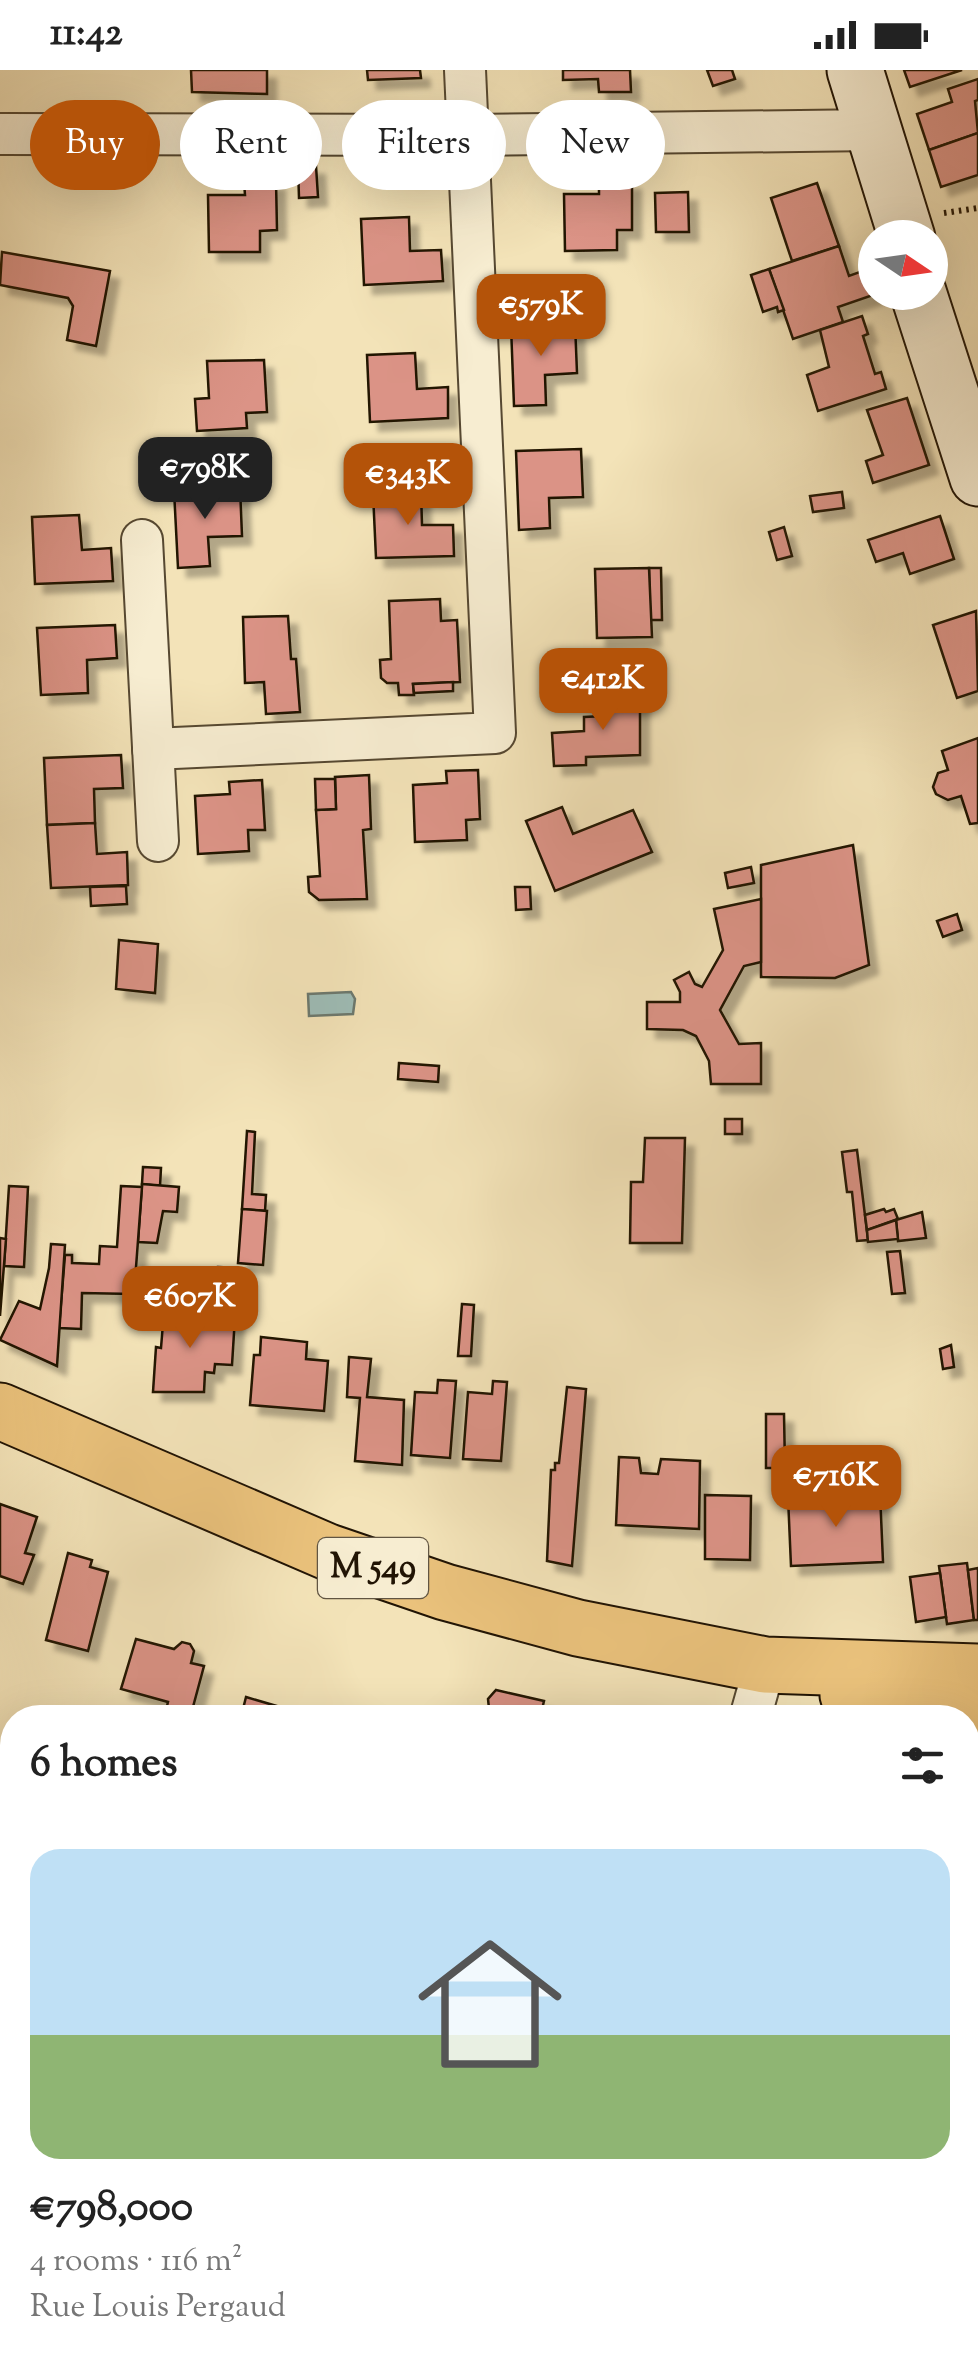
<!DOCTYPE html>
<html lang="en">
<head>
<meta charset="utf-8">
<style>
	body { margin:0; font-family:"Sorts Mill Goudy",serif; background:#f2f2f2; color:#222; height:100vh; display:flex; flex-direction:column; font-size:38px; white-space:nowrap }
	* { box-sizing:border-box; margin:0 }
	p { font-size:32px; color:#767676 }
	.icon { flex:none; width:55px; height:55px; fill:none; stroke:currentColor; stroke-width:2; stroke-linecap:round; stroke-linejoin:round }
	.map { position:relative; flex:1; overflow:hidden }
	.side { position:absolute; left:0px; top:1635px; width:980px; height:670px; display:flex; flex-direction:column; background:#fff; border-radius:40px 40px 0 0; box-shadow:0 10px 40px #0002 }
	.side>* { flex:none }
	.hud { position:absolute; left:30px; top:30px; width:920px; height:90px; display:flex; gap:20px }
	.needle { width:65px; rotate:103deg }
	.controls { position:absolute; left:858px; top:150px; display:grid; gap:20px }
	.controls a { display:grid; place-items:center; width:90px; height:90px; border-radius:50%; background:#fff; box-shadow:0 10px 40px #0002; font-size:50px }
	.price { position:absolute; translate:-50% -85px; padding:0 22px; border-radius:20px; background:#b45309; color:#fff; font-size:32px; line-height:65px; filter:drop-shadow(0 2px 5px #0008) }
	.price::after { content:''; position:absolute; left:50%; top:60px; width:30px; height:22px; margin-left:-15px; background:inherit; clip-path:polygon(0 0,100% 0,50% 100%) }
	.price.active { background:#222; color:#fff }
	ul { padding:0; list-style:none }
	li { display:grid; align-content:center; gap:20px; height:530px; padding:0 30px }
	li span { display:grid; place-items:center; height:310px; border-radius:30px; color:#555 }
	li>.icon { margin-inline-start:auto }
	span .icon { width:180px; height:180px; fill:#fffc; stroke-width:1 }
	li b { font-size:42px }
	h2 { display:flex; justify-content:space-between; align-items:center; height:120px; padding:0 30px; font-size:42px }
	.pill { padding:0 35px; border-radius:45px; background:#fff; box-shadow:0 10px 40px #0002; font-size:35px; line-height:90px }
	.pill.active { background:#b45309; color:#fff }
	.status { display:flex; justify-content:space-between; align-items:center; height:70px; padding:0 50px; background:#fff; direction:ltr }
	.status svg { height:28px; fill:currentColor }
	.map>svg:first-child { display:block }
	.green { fill:#b5c593; stroke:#6b6c4c; stroke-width:2.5 }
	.water { fill:#9ebdb7; stroke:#6c796f; stroke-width:2.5 }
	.building { fill:#db9386; stroke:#211404; stroke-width:2.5; filter:url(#shadow) }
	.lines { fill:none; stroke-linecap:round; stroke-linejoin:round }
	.lane-casing { stroke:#564831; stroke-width:24 }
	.street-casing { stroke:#564831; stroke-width:44 }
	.secondary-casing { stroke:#211404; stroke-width:59 }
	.primary-casing { stroke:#211404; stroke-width:59 }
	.path { stroke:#211404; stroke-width:6; stroke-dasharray:2.5 5; stroke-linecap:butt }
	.lane { stroke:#f7edd1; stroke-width:20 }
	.street { stroke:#f7edd1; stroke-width:40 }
	.secondary { stroke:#f7edd1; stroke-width:55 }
	.primary { stroke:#eac27c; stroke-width:55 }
	.labels { text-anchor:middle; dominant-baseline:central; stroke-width:8; stroke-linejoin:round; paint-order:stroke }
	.shield { fill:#f7edd1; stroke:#615542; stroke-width:2.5 }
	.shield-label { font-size:35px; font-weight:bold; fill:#211404 }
</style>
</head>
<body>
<div class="status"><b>11:42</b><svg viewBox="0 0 49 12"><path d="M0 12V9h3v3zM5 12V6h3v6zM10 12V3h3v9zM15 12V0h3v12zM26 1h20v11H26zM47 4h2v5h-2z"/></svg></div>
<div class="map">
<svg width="978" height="2305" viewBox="0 0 978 2305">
	<defs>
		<filter id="shadow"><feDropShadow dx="9" dy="9" stdDeviation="2.5" flood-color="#0004"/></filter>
	</defs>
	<rect width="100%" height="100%" fill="#f3e3b8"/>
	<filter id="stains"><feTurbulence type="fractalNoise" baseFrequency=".002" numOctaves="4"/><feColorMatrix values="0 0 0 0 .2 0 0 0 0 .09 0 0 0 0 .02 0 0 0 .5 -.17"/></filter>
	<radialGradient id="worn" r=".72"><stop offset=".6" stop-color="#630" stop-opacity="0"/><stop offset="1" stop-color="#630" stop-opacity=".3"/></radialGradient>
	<polygon class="green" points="0,2080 12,2082 12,2292 112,2293 108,2305 0,2305"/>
	<polygon class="water" points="351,922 355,929 353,944 309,946 308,924"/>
	<g class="building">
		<polygon points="191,0 267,0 267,24 192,22"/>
		<polygon points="367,0 420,0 421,8 368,10"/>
		<polygon points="563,0 630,0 631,22 599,22 598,9 563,10"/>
		<polygon points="707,0 732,0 735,9 713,16"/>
		<polygon points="904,0 962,0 910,17"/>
		<polygon points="978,9 978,30 975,31 978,63 929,80 917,44 952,32 948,19"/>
		<polygon points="978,63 978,105 941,117 929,80"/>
		<polygon points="298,96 316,96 318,127 299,128"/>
		<polygon points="276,111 277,160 260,161 260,182 209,182 208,125 245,125 244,112"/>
		<polygon points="599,111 632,111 632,160 617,160 617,180 565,181 564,124 599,124"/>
		<polygon points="817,113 839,176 792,191 771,128"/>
		<polygon points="688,122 689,162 656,162 655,123"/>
		<polygon points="409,147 410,181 441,180 443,211 364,215 361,149"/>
		<polygon points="839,176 849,206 868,199 876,224 838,237 843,252 793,269 769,199"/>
		<polygon points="2,182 110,201 96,276 67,270 73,236 68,228 0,215"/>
		<polygon points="769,199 784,240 778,242 777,237 763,242 751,205"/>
		<polygon points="862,246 868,264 863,266 875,304 881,302 886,319 818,341 807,305 829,297 820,260"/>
		<polygon points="575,253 577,303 545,305 546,335 514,336 511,256"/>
		<polygon points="415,283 417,319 448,317 448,348 370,352 367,285"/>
		<polygon points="264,290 267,342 246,343 247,358 197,361 195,329 209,328 207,291"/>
		<polygon points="907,328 929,395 873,413 866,391 883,385 867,340"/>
		<polygon points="581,379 583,427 549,428 550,458 519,460 516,381"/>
		<polygon points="240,417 242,466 208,467 210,496 178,498 174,420"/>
		<polygon points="421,421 422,455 453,455 454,486 376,488 373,423"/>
		<polygon points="842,422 844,438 813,442 810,426"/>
		<polygon points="79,445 82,480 111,478 113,511 35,514 32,447"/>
		<polygon points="940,446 954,489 910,504 903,483 876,492 868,470"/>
		<polygon points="784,457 792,486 777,490 769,462"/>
		<polygon points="649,498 661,498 662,550 650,550"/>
		<polygon points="649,498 652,567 597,568 595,499"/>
		<polygon points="440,529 441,551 457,550 460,612 413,614 414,625 399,625 398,613 387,613 381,608 380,590 391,589 389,531"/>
		<polygon points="976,541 978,621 957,628 933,555"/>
		<polygon points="288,546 291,589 296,589 300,642 266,644 264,612 245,613 243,547"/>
		<polygon points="115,555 117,588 87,590 88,623 41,625 37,558"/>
		<polygon points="453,612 453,621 414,623 413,614"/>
		<polygon points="640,621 640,685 586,687 586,695 554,696 552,663 584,661 584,647 604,646 603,623"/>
		<polygon points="978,668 978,753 970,754 961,726 948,730 936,724 933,717 938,703 948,700 942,681"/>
		<polygon points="121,685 123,718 94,719 95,753 47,755 44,688"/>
		<polygon points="478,700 480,749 466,750 467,770 415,772 413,715 447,713 446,701"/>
		<polygon points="369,705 371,759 363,760 367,829 319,830 309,822 308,807 320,806 316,740 336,739 335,707"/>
		<polygon points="315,709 335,709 336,739 316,740"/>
		<polygon points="262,710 265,760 248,760 249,781 198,784 195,726 230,724 229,712"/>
		<polygon points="562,737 573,764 633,740 652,782 555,821 526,751"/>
		<polygon points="95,753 97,784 127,782 128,815 51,818 47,755"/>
		<polygon points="853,775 869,895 835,908 761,907 761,795"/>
		<polygon points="751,797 754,813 728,818 725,803"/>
		<polygon points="126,816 127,834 91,836 90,817"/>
		<polygon points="515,817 530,817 531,839 516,840"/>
		<polygon points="761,829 761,892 744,896 720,940 739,974 761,973 761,1014 711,1014 709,991 696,966 683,960 647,959 647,932 680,932 680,922 674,910 689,902 695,914 702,917 723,880 714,839"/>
		<polygon points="957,844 962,860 943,867 937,851"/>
		<polygon points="119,870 158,874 155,923 116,919"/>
		<polygon points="399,993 439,996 438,1012 398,1009"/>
		<rect x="725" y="1049" width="17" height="15"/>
		<polygon points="247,1061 255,1062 252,1124 266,1125 265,1141 242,1139"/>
		<polygon points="645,1068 685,1068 682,1173 630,1173 631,1112 643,1112"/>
		<polygon points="857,1080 868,1170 857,1171 852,1122 847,1122 842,1082"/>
		<polygon points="143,1097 161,1098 160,1116 142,1114"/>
		<polygon points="142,1114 179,1117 177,1142 163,1141 157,1173 138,1172"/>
		<polygon points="9,1116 28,1117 24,1197 4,1196"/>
		<polygon points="121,1116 142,1117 134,1224 82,1223 81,1259 59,1258 65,1185 72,1185 72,1193 99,1194 100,1176 117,1177"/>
		<polygon points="242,1139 267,1141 263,1195 238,1193"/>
		<polygon points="884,1139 886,1142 894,1139 898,1149 867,1160 865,1145"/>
		<polygon points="922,1142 926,1168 898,1171 896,1150"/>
		<polygon points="896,1150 898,1169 868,1172 867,1160"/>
		<polygon points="0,1168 6,1169 0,1246"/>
		<polygon points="51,1174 65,1175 57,1296 0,1270 19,1231 40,1239 49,1198"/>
		<polygon points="900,1181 905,1223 892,1224 887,1182"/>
		<polygon points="218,1197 238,1198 236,1230 217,1228"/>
		<polygon points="173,1233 184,1237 187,1248 209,1250 209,1257 224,1258 224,1246 235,1247 232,1295 215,1294 214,1303 205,1302 204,1322 153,1322 156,1277 161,1278 164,1241"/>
		<polygon points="462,1234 474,1235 471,1286 458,1286"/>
		<polygon points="261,1267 307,1272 306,1289 328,1291 324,1341 250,1335 254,1285 260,1285"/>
		<polygon points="951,1275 954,1297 943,1299 940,1279"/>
		<polygon points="349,1287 371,1289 367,1327 404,1330 402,1395 355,1391 360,1328 347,1327"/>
		<polygon points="438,1310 456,1311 450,1388 411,1385 415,1322 437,1323"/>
		<polygon points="493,1311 507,1312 501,1391 463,1389 468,1322 492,1324"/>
		<polygon points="567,1317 586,1319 572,1496 547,1491 551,1400 555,1400 555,1393 559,1393"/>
		<polygon points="766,1344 784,1344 785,1398 766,1398"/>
		<polygon points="619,1387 639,1388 641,1403 658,1404 661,1389 700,1391 699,1459 616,1455"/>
		<polygon points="880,1423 883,1492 791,1496 788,1427"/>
		<polygon points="705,1425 751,1426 750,1490 705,1489"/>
		<polygon points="0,1434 37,1447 25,1483 34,1485 23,1514 0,1506"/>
		<polygon points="68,1483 92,1490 90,1497 108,1502 88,1581 46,1570"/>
		<polygon points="967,1493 974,1550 947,1554 939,1496"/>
		<polygon points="978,1498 978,1550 974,1550 968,1500"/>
		<polygon points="940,1503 946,1547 916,1552 910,1507"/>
		<polygon points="136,1569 174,1579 182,1572 190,1574 194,1581 191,1593 204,1596 190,1648 164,1648 168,1632 121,1619"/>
		<polygon points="496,1620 544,1631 540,1648 490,1648 488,1629"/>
		<polygon points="246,1627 297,1642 296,1648 229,1648 230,1644 241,1647"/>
		<polygon points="6,1725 12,1726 12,1768 0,1765"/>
		<polygon points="968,1879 978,1881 978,2123 968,2121"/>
		<polygon points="0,1906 12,1909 0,1967"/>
		<polygon points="0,2156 12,2160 12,2292 83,2292 80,2305 0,2305"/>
		<polygon points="978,2247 978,2290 968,2291 968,2248"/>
		<polygon points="176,2292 349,2292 349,2297 176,2295"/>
		<polygon points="535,2292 551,2294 588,2292 585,2305 533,2305"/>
	</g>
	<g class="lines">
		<g class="lane-casing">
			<polyline id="lane" points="968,1712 978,1716"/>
		</g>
		<g class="street-casing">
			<g id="street">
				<polyline points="0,64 467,65 875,60"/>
				<polyline points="142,470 158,771"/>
				<polyline points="153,679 495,663 465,0"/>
				<polyline points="750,1648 765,1595"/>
				<polyline points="610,2305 612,2292"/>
			</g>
		</g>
		<g class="secondary-casing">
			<g id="secondary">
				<polyline points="855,0 907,168"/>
				<polyline points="918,222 978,408"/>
			</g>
		</g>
		<g class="primary-casing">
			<g id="primary">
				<polyline points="0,1341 328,1482 445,1522 578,1558 765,1595 978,1602"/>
				<polyline points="848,1625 900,1636 978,1645"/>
			</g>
		</g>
		<polyline class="path" points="944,143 978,138"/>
		<use href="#lane" class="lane"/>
		<use href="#street" class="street"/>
		<use href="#secondary" class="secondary"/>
		<use href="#primary" class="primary"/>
	</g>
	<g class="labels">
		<rect class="shield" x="318" y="1468" width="110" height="60" rx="8"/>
		<g class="shield-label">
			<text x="373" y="1498">M 549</text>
		</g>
	</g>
	<rect width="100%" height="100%" filter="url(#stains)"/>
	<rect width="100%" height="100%" fill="url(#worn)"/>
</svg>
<div class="controls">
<a><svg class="needle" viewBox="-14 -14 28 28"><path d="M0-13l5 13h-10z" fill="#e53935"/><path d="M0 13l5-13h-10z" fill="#767676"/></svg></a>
</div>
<b class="price" style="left:541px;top:289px">€579K</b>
<b class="price active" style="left:205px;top:452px">€798K</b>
<b class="price" style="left:408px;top:458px">€343K</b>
<b class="price" style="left:603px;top:663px">€412K</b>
<b class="price" style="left:190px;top:1281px">€607K</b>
<b class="price" style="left:836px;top:1460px">€716K</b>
<div class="hud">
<a class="pill active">Buy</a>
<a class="pill">Rent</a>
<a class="pill">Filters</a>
<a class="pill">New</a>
</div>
<section class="side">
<h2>6 homes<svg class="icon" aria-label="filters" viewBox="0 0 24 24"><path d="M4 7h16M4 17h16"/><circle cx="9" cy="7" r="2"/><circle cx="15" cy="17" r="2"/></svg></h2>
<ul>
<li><span style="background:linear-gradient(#bfe0f5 60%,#8fb573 0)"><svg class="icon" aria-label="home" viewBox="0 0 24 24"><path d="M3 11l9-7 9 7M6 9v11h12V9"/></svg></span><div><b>€798,000</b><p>4 rooms · 116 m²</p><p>Rue Louis Pergaud</p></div></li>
</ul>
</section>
</div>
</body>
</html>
